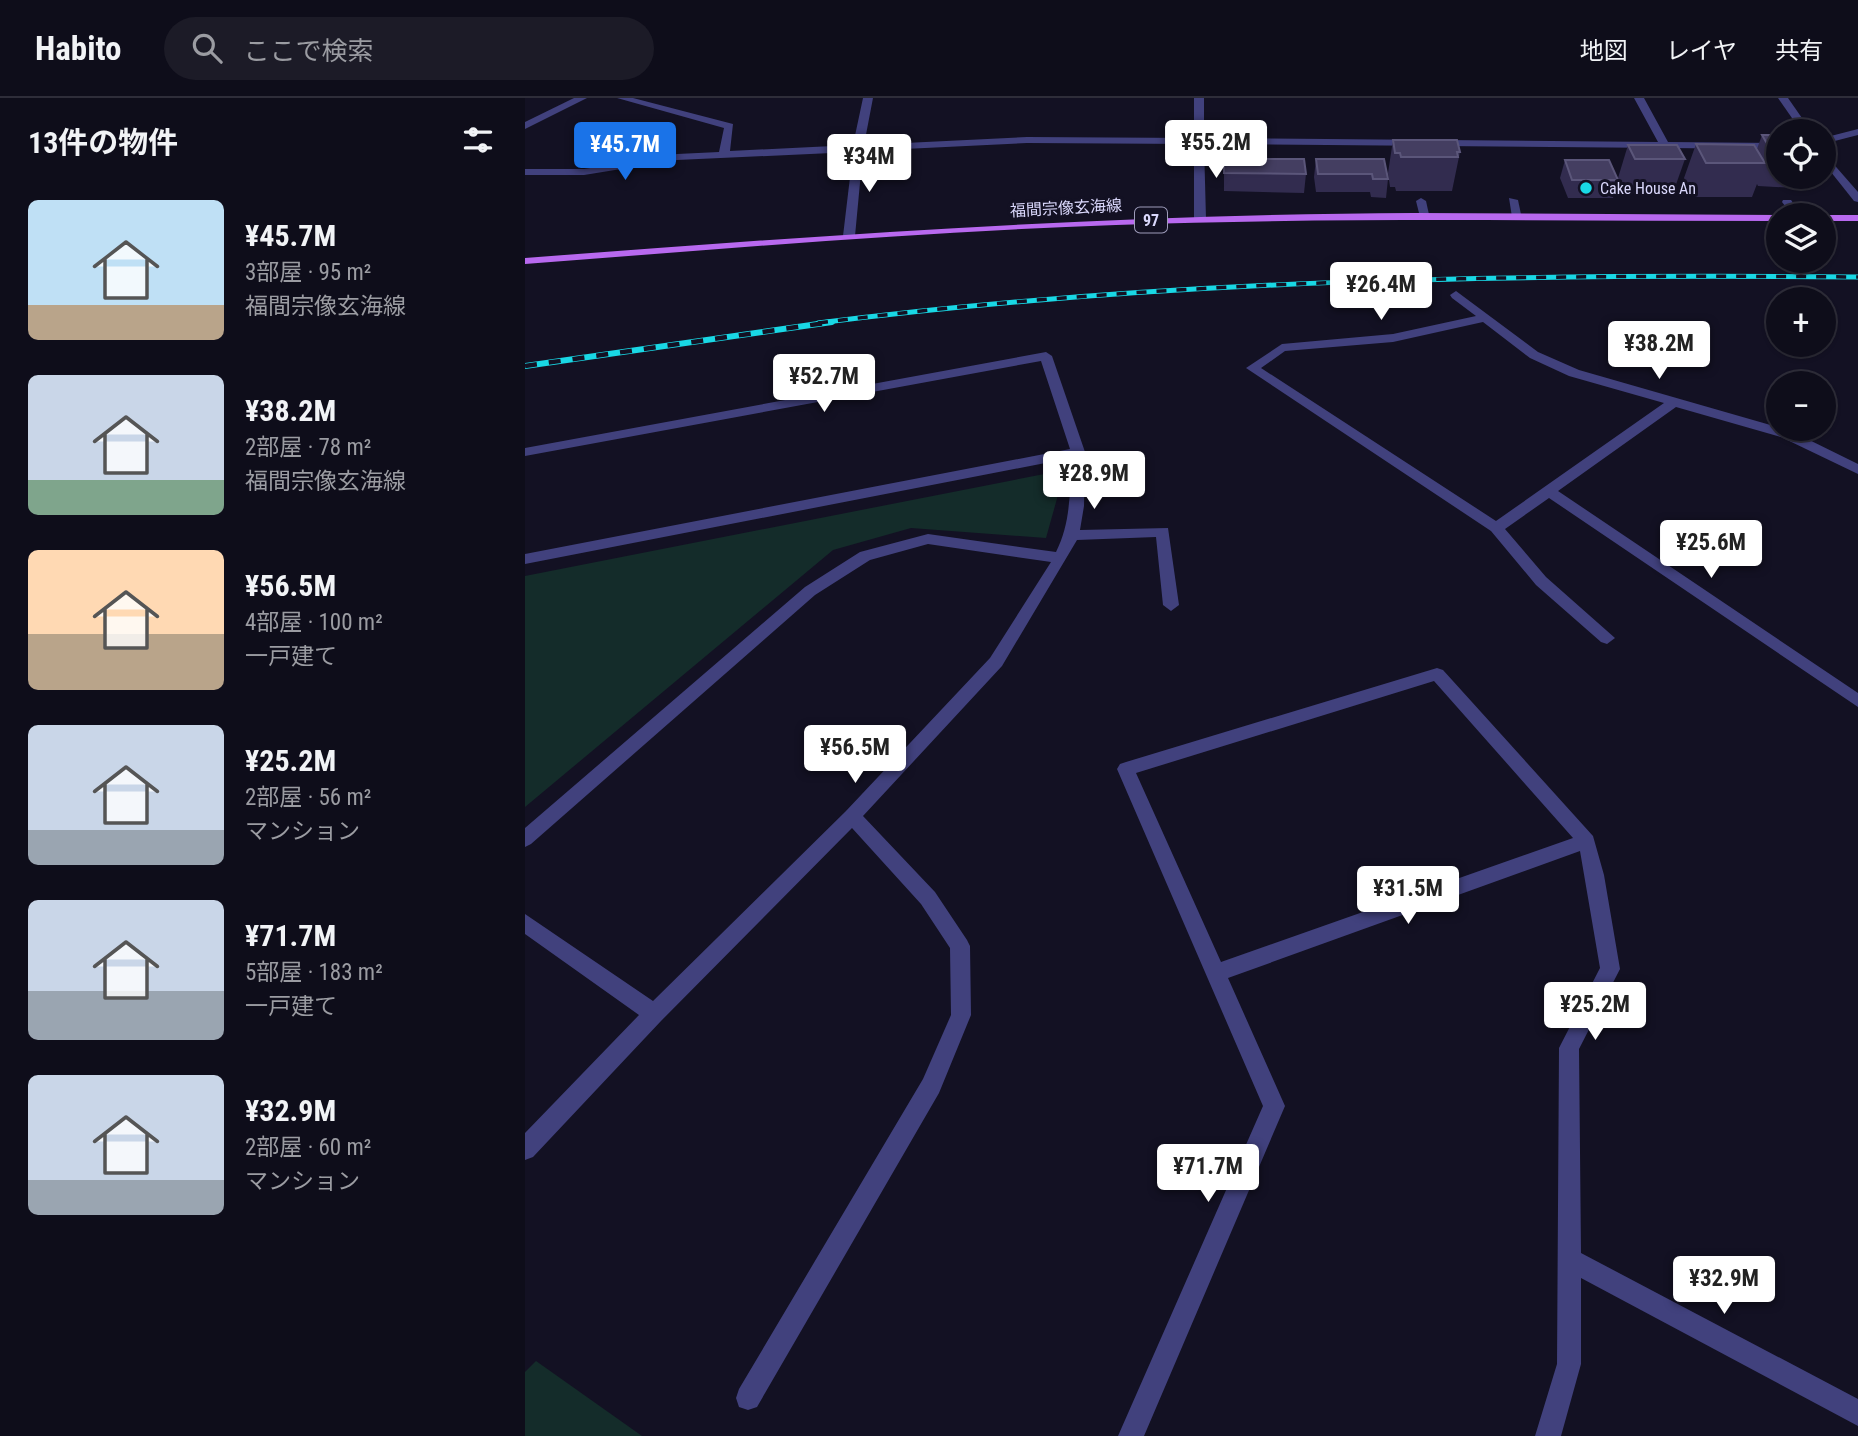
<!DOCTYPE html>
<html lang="ja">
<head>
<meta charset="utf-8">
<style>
	body { margin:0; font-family:"Roboto Condensed","Noto Sans JP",sans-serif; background:#1c1b27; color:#f1f3f6; height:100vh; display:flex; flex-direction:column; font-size:26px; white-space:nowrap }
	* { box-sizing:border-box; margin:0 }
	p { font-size:23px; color:#9b9ca2 }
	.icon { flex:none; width:38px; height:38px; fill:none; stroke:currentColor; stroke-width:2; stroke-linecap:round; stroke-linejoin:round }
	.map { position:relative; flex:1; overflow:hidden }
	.sheet { display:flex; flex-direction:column; background:#0e0d1a; width:525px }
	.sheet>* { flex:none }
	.buttons { position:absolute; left:1241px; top:21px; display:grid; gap:14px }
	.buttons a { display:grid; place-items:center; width:70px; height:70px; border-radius:50%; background:#0e0d1a; box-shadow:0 2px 5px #0004,0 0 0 2px #2e2d39; font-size:35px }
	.price { position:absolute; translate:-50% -60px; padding:0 16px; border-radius:7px; background:#fff; color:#222; font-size:23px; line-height:46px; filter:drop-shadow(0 2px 4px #0008) }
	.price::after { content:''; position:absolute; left:50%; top:42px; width:21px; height:16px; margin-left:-10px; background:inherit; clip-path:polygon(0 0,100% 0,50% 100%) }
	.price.current { background:#1a73e8; color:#fff }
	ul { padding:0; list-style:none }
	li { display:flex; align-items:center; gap:21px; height:175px; padding:0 28px }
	li span { display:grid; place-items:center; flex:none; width:196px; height:140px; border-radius:10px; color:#555 }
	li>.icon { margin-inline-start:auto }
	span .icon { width:84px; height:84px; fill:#fffc; stroke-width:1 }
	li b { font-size:30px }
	h2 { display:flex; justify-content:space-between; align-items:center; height:84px; padding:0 28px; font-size:30px }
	header { display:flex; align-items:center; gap:42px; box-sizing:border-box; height:98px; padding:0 35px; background:#0e0d1a; border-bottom:2px solid #2e2d39 }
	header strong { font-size:33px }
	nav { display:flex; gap:38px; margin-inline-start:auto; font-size:24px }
	.search { width:490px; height:63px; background:#1c1b27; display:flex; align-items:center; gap:18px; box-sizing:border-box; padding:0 24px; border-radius:38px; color:#9b9ca2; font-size:26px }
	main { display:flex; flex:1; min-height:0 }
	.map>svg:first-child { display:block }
	.green { fill:#142c2a }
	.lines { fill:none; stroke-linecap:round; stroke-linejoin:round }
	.minor { fill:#41417d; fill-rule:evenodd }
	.major { fill:#b869ef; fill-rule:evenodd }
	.rail-far1-casing { stroke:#19d8e5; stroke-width:5 }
	.rail-casing { stroke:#19d8e5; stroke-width:6 }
	.rail-far1 { stroke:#131123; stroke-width:3.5; stroke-dasharray:10; stroke-linecap:butt }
	.rail { stroke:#131123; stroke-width:4.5; stroke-dasharray:12; stroke-linecap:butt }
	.wall { fill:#322c4f }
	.building { fill:#443e61; stroke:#5b567a; stroke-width:2 }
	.poi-dot { fill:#19d8e5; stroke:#131123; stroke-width:2.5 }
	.labels { text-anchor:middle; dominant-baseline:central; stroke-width:6; stroke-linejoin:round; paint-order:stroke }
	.far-poi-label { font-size:16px; fill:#d9d7fb; stroke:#131123; text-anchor:start }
	.far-street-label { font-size:16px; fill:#d9d7fb; stroke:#131123 }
	.shield { fill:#131123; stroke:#9e9cba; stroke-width:2 }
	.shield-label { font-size:16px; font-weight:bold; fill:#d9d7fb }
</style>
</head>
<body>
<header>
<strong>Habito</strong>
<div class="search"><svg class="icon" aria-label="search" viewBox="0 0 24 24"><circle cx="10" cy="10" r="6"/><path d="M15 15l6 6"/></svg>ここで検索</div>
<nav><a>地図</a><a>レイヤ</a><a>共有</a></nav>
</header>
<main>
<section class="sheet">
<h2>13件の物件<svg class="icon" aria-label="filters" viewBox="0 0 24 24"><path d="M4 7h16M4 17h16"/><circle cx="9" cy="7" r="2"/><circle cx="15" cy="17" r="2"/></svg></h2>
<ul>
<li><span style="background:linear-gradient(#bfe0f5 75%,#b9a48a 0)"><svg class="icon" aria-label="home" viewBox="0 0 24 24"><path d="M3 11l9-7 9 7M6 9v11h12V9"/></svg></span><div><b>¥45.7M</b><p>3部屋 · 95 m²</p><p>福間宗像玄海線</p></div></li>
<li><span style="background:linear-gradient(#c9d6e8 75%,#7fa58c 0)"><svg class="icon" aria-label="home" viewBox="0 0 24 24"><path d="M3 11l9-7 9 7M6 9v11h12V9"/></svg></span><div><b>¥38.2M</b><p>2部屋 · 78 m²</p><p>福間宗像玄海線</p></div></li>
<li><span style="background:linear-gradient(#ffd9b3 60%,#b9a48a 0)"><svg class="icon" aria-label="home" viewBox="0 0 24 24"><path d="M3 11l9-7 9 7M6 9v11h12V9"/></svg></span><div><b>¥56.5M</b><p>4部屋 · 100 m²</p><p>一戸建て</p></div></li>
<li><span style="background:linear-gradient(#c9d6e8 75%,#9aa5b1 0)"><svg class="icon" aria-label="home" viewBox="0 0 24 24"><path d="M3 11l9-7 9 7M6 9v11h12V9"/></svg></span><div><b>¥25.2M</b><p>2部屋 · 56 m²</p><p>マンション</p></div></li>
<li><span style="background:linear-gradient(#c9d6e8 65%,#9aa5b1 0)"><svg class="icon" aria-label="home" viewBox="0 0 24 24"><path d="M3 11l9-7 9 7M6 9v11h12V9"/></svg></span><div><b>¥71.7M</b><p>5部屋 · 183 m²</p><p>一戸建て</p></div></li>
<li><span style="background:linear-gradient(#c9d6e8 75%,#9aa5b1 0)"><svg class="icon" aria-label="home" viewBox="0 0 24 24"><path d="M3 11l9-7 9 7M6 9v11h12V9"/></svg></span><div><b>¥32.9M</b><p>2部屋 · 60 m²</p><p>マンション</p></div></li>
</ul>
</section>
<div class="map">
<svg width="1333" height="1338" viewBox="0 0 1333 1338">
	<rect width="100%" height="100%" fill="#131123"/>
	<g class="green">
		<polygon points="540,372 521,440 386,430 308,452 0,709 0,478"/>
		<polygon points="11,1263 117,1338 0,1338 0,1274"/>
	</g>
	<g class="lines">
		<g class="minor">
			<polygon points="49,0 62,0 0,31 0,24"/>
			<polygon points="92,0 108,0 208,26 205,53 328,47 338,0 348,0 339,47 502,39 669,40 669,0 679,0 679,40 1133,44 1109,0 1119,0 1143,44 1253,45 1253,51 679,46 681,121 675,124 669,121 669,46 502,45 338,53 330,138 324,141 318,138 328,54 152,62 59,77 0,77 0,71 59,71 152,56 194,54 199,30"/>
			<polygon points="1253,0 1263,0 1286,33 1276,33"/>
			<polygon points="1333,31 1333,37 1298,46 1298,40"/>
			<polygon points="1298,54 1333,94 1333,104 1329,103 1298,64"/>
			<polygon points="896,100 901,103 905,121 895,119 891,103"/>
			<polygon points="984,100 993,102 997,121 987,119"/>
			<polygon points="1258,102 1266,102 1277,117 1267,117 1257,104"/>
			<path d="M 931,193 L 1013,254 L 1054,272 L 1266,333 L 1333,366 L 1333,376 L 1256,339 L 1151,309 L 1033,393 L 1333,595 L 1333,609 L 1024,400 L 980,431 L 1021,479 L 1090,540 L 1082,546 L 1076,544 L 1011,487 L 966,433 L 721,270 L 757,246 L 868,236 L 951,218 L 927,200 L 925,197 ZM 958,224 L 1005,260 L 1044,278 L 1139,305 L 971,423 L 736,270 L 760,253 L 868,244 Z"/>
			<path d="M 521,254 L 527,258 L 560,354 L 559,408 L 555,432 L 643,430 L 654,507 L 646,513 L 638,507 L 631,439 L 552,442 L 477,568 L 338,718 L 410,794 L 442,842 L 445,848 L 446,917 L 414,995 L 232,1309 L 223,1312 L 214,1309 L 211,1300 L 214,1291 L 398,981 L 426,917 L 425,850 L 396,806 L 327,730 L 136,923 L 8,1059 L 0,1062 L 0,1035 L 114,917 L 0,836 L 0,816 L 128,903 L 321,713 L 465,560 L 526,464 L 403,446 L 345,462 L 290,497 L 6,746 L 0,749 L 0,730 L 280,489 L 335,454 L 403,436 L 531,454 C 546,424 545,393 546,360 L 0,466 L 0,456 L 545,351 L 516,263 L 0,358 L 0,350 Z"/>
			<path d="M 912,570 L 918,572 L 1068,738 L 1079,777 L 1095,871 L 1054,951 L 1056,1155 L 1333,1301 L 1333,1328 L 1056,1180 L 1056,1266 L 1036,1338 L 1010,1338 L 1032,1266 L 1034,950 L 1075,870 L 1055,753 L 703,880 L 760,1008 L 619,1338 L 593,1338 L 738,1008 L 592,671 L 595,666 L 601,664 ZM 909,583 L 1048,740 L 696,864 L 611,675 Z"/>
		</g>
		<g class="major">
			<path d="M 890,115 L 1255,117 L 1253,117 L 1253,123 C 1032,123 812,119 591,127 C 394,134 197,151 0,166 L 0,160 C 298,137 591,116 890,115 Z"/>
			<polygon points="1296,117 1333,117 1333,123 1298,123 1298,117"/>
		</g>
		<g class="rail-far1-casing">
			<path id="rail-far1" d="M 293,225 C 639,181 985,176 1333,179"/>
		</g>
		<g class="rail-casing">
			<polyline id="rail" points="0,268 307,224"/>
		</g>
		<use href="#rail-far1" class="rail-far1"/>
		<use href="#rail" class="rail"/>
	</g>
	<g class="wall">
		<polygon points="1237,37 1253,37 1253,79 1294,79 1288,91 1233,88 1232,86 1227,99 1169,99 1159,80 1171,46 1232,51"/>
		<polygon points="868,42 935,54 927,93 871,93 870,89 865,89 863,75"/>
		<polygon points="1103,47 1160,61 1148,95 1100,95 1093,80"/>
		<polygon points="1298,50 1303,57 1298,68"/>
		<polygon points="736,61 781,76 779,95 699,93 699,66 709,66"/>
		<polygon points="791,61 859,61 863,81 861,100 846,99 845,94 791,94 789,79"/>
		<polygon points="1040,62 1093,82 1088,100 1043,100 1035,80"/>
	</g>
	<g class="building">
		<polygon points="1237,37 1253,37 1253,54 1247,54"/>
		<polygon points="868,42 932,42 935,54 932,54 933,59 876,59 875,55 870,55"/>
		<polygon points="1171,46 1229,47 1240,65 1181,65"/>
		<polygon points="1103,47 1152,47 1160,61 1110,61"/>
		<polygon points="1298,50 1303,57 1298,57"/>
		<polygon points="725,58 736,58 736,61 779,61 781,76 699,75 699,66 710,66 709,59"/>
		<polygon points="791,61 859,61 863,81 848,81 847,76 793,76"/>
		<polygon points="1040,62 1084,62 1093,82 1047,82"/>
	</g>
	<circle class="poi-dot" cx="1061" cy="90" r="7"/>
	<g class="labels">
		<g class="far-poi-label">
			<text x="1075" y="90">Cake House An</text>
		</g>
		<g class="far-street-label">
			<text transform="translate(541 110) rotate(-3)">福間宗像玄海線</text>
		</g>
		<rect class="shield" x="610" y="109.5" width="32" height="25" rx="5"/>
		<g class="shield-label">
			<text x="626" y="122">97</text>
		</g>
	</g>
</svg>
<div class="buttons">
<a><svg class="icon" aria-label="locate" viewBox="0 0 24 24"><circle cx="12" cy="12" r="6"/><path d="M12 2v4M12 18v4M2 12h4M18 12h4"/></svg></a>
<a><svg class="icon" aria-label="layers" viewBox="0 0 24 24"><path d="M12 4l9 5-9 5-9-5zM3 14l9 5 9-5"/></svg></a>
<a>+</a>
<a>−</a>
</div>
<b class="price" style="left:691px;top:82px">¥55.2M</b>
<b class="price current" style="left:100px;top:84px">¥45.7M</b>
<b class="price" style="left:344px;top:96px">¥34M</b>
<b class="price" style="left:856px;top:224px">¥26.4M</b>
<b class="price" style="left:1134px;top:283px">¥38.2M</b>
<b class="price" style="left:299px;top:316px">¥52.7M</b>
<b class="price" style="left:569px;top:413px">¥28.9M</b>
<b class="price" style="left:1186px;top:482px">¥25.6M</b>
<b class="price" style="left:330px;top:687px">¥56.5M</b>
<b class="price" style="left:883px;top:828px">¥31.5M</b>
<b class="price" style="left:1070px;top:944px">¥25.2M</b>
<b class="price" style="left:683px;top:1106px">¥71.7M</b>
<b class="price" style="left:1199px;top:1218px">¥32.9M</b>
</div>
</main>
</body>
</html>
